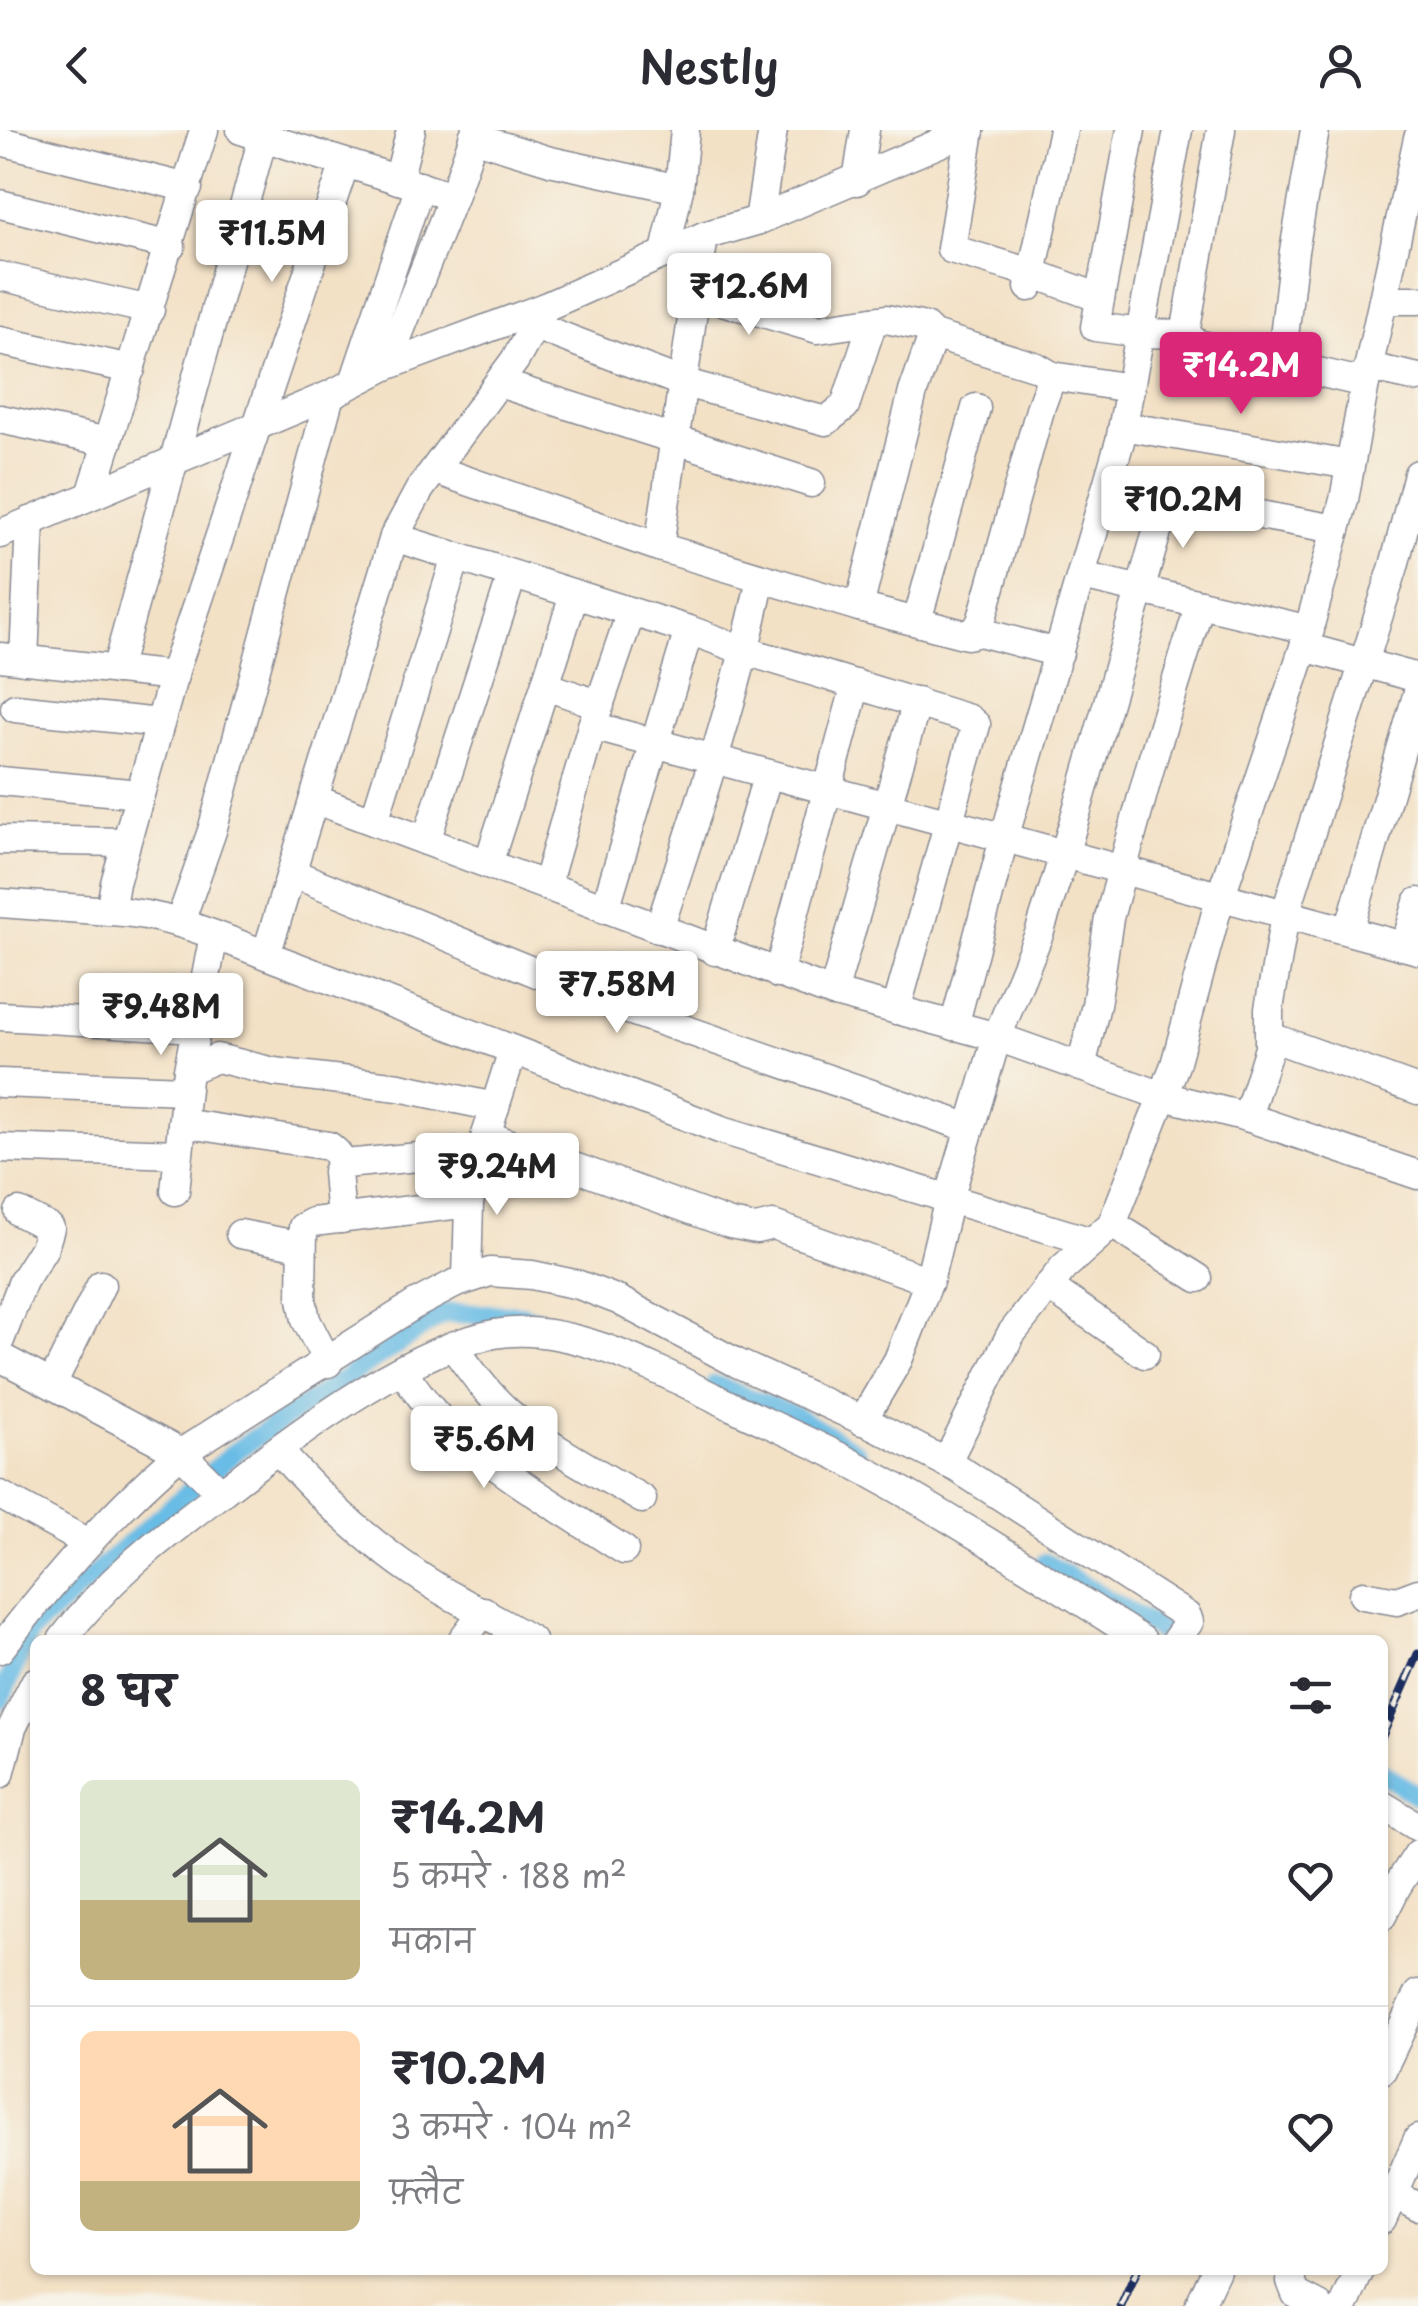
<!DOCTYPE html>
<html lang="hi">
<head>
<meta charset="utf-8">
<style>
	body { margin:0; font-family:"Playpen Sans","Playpen Sans Deva",sans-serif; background:#f2f2f3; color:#2b2b33; height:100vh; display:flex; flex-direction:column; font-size:38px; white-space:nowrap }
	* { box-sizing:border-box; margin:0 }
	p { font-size:32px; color:#7c7c81 }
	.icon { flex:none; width:55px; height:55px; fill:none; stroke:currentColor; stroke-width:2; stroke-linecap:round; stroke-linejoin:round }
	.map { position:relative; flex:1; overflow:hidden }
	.side { position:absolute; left:30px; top:1505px; width:1358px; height:640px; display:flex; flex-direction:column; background:#fff; border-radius:15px; box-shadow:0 2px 8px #0004 }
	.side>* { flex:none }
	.price { position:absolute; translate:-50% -85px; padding:0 22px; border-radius:10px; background:#fff; color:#222; font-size:32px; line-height:65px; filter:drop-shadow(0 2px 5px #0008) }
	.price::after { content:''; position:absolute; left:50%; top:60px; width:30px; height:22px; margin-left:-15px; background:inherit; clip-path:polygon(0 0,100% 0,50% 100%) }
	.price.selected { background:#db2777; color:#fff }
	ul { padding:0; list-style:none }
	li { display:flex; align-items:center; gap:30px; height:250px; padding:0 50px }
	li+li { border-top:2px solid #e1e1e2 }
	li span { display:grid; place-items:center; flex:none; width:280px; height:200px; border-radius:15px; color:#555 }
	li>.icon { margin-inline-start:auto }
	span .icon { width:120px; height:120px; fill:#fffc; stroke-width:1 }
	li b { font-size:42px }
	h2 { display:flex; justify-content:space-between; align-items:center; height:120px; padding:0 50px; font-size:42px }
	header { display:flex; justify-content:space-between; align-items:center; height:130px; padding:0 50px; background:#fff; font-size:45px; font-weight:600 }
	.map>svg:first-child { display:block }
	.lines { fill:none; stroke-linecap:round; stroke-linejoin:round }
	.canal { stroke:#68bce5; stroke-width:20 }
	.minor-casing { stroke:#878892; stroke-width:31 }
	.minor { stroke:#fff; stroke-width:28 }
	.rail-casing { stroke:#1b2f5e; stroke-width:9 }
	.rail { stroke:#f7f3e8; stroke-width:5; stroke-dasharray:15; stroke-linecap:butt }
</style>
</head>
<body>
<header><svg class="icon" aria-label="back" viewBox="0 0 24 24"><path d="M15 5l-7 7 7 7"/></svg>Nestly<svg class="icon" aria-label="person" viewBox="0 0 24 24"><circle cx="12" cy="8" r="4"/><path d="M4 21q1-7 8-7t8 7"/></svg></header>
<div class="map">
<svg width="1418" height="2176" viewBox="0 0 1418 2176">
	<rect width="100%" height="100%" fill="#f7f3e8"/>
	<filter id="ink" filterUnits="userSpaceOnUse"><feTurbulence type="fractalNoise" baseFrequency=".01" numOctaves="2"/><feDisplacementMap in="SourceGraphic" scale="20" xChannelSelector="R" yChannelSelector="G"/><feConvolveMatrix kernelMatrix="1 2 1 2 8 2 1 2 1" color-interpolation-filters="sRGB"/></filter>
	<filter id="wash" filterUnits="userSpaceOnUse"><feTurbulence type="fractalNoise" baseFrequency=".0048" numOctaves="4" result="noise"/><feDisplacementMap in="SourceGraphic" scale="40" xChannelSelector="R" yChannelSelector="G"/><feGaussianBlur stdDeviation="2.25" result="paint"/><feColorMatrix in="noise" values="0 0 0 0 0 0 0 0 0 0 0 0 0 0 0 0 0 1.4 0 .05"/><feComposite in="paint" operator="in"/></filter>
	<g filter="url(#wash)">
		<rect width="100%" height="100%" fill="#f3e1c6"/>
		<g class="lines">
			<g class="canal">
				<polyline points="715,1255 795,1286 856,1322"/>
				<polyline points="1045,1433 1177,1510"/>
				<polyline points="0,1570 30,1501 237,1320 444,1183 521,1185 556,1197"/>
				<polyline points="1382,1643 1418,1666"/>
			</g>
		</g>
	</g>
	<g filter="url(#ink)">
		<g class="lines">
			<g class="minor-casing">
				<g id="minor">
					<polyline points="241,0 453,67"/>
					<polyline points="970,0 951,119 1032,143 1100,168"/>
					<polyline points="1131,0 1095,197 1141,203 1185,204"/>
					<polyline points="1221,0 1185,204 1198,214 1365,253"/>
					<polyline points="473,7 550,31 679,59"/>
					<polyline points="0,11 188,58"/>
					<polyline points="398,50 411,0"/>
					<polyline points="857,51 865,0"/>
					<polyline points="0,74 171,116"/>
					<polyline points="759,90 773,0"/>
					<polyline points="665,122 679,59 685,0"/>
					<polyline points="0,146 150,180"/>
					<polyline points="1029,157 1063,0"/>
					<polyline points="695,163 818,199 886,189 925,197 933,205 1037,237 1052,246 1130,258"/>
					<polyline points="1383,170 1418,170"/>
					<polyline points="545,177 515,230 420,359 394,407 266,825 722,1000 1092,1112"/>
					<polyline points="535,196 681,252 826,291 845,276 873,191"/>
					<polyline points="0,211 131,239"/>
					<polyline points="1281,233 1294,121 1315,0"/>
					<polyline points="386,236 453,67 476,0"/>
					<polyline points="1368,237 1418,248"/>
					<polyline points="354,252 420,56"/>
					<polyline points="499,253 811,353"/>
					<polyline points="0,289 108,312"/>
					<polyline points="1123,296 1350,335"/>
					<polyline points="436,340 659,417 859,477 967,505 973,504 981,492 1041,276 1052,246"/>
					<polyline points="1107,357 1336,399"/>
					<polyline points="91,365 204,0"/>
					<polyline points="0,404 330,265 386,236 545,177 704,106 759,90 970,0"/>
					<polyline points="394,407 689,500 605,779"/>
					<polyline points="659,417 704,106"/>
					<polyline points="1082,446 1310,500"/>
					<polyline points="859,477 913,262 933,205"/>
					<polyline points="917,491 976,278"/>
					<polyline points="689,500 746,521 969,589 976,595 896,880"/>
					<polyline points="976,501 1059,523"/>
					<polyline points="1304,517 1418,548"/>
					<polyline points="0,527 174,546"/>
					<polyline points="24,530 30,391"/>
					<polyline points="116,540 265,0"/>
					<polyline points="546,556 600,575"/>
					<polyline points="15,578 160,593"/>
					<polyline points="592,596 1418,820"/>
					<polyline points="0,651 140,664"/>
					<polyline points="314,669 824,860 997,907 1163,966 1247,987 1418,1045"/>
					<polyline points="374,691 456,427"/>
					<polyline points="0,710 126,712"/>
					<polyline points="426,711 512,446"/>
					<polyline points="488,734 574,465"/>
					<polyline points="292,743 620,877 970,998"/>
					<polyline points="546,756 592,596 631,482"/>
					<polyline points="0,773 110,781"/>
					<polyline points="180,792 212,701 330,265"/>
					<path d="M 659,799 C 697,683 736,568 761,448"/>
					<polyline points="1349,800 1418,562"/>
					<polyline points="1405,816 1418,772"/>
					<polyline points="715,821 768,644"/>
					<path d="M 266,825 C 215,805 165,783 110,781 L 115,753 L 176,537 L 345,33"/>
					<polyline points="778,844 856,554"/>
					<polyline points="833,863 917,572"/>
					<polyline points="0,886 196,898"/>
					<polyline points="954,896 1005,705 1120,311 1178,0"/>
					<polyline points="1271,907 1418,960"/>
					<polyline points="1081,937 1096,875 1109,788 1151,634 1200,474"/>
					<polyline points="188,940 217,928 274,942 399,957 495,977"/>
					<polyline points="0,953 185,960"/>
					<polyline points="1247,987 1269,918 1269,879 1285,785 1394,436 1418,344"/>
					<polyline points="182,993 329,1016 337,1023 341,1037"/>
					<polyline points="486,1005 730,1094 756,1099 773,1095 929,1151"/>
					<polyline points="0,1018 178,1024"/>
					<polyline points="175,1061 188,940 214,805"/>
					<polyline points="341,1089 337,1042 345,1034 481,1021"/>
					<polyline points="1112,1094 1198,1148"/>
					<polyline points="240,1104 301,1116"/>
					<polyline points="467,1148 469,1073 481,1021 513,920"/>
					<polyline points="1048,1156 1145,1224"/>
					<polyline points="0,1210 23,1151 44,1118 50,1098 19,1082"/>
					<path d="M 453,1216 C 470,1239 487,1264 509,1283 C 548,1318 597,1342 642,1369"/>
					<polyline points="0,1227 181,1323 221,1363"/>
					<polyline points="328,1233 306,1190 302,1169 303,1097 313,1092 469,1073"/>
					<path d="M 402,1240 C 417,1261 432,1283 451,1300 C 503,1346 566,1382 624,1420"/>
					<polyline points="52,1254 101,1155"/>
					<polyline points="862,1291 898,1230 929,1151 949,1069 997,907 1039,804 1065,722 1167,367"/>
					<path d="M 278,1320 C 326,1374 380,1424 443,1461 C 472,1478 502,1492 531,1510"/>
					<polyline points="946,1333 1011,1204 1063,1138 1112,1094 1175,935 1220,768 1304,517 1344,370 1365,253 1418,8"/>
					<polyline points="0,1365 88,1413"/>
					<polyline points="1363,1465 1397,1471 1418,1463"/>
					<path d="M 62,1510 C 117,1436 180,1395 252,1339 C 316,1290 415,1219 494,1204 C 570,1190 662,1242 729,1275 C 765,1292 802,1308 838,1326 C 943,1381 1042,1446 1142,1510"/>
					<polyline points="462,1510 484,1481"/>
					<path d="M 0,1519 C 54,1449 113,1380 181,1323 L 414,1175 L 454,1154 L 490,1142 L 532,1145 L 579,1155 L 618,1170 L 737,1233 L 875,1296 L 957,1338 L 1187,1486 L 1189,1492 L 1176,1510"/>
					<polyline points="0,1644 12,1598 35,1552"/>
					<polyline points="1382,1675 1418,1697"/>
					<polyline points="1382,1786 1397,1756 1418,1724"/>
					<polyline points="1382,1940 1418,1864"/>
					<polyline points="1394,2064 1418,2077"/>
					<polyline points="1382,2090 1418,2009"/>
					<polyline points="1294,2140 1291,2151 1296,2164 1319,2176"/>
					<polyline points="1199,2176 1216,2140"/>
					<polyline points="1344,2176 1360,2140"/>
				</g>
			</g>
			<use href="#minor" class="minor"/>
			<g class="rail-casing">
				<g id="rail">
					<polyline points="1382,1606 1418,1524"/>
					<polyline points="1121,2176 1137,2140"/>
				</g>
			</g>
			<use href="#rail" class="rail"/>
		</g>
	</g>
</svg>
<b class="price" style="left:272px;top:155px">₹11.5M</b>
<b class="price" style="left:749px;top:208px">₹12.6M</b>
<b class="price selected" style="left:1241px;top:287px">₹14.2M</b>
<b class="price" style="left:1183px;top:421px">₹10.2M</b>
<b class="price" style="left:617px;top:906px">₹7.58M</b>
<b class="price" style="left:161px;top:928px">₹9.48M</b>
<b class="price" style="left:497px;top:1088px">₹9.24M</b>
<b class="price" style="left:484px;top:1361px">₹5.6M</b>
<section class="side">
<h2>8 घर<svg class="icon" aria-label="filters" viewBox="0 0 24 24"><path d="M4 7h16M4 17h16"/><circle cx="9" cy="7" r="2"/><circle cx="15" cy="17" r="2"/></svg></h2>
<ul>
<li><span style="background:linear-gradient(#dfe7d0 60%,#c2b280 0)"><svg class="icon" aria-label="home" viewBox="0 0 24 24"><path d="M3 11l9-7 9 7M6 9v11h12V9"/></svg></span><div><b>₹14.2M</b><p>5 कमरे · 188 m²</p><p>मकान</p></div><svg class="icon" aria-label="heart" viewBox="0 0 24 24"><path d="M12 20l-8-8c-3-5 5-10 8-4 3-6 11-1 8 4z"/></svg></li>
<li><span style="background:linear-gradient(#ffd9b3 75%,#c2b280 0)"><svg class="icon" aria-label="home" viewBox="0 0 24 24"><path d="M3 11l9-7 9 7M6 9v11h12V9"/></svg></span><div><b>₹10.2M</b><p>3 कमरे · 104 m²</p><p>फ़्लैट</p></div><svg class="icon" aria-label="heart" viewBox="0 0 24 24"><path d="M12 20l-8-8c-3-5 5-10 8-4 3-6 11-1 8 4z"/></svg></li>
</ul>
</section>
</div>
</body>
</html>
